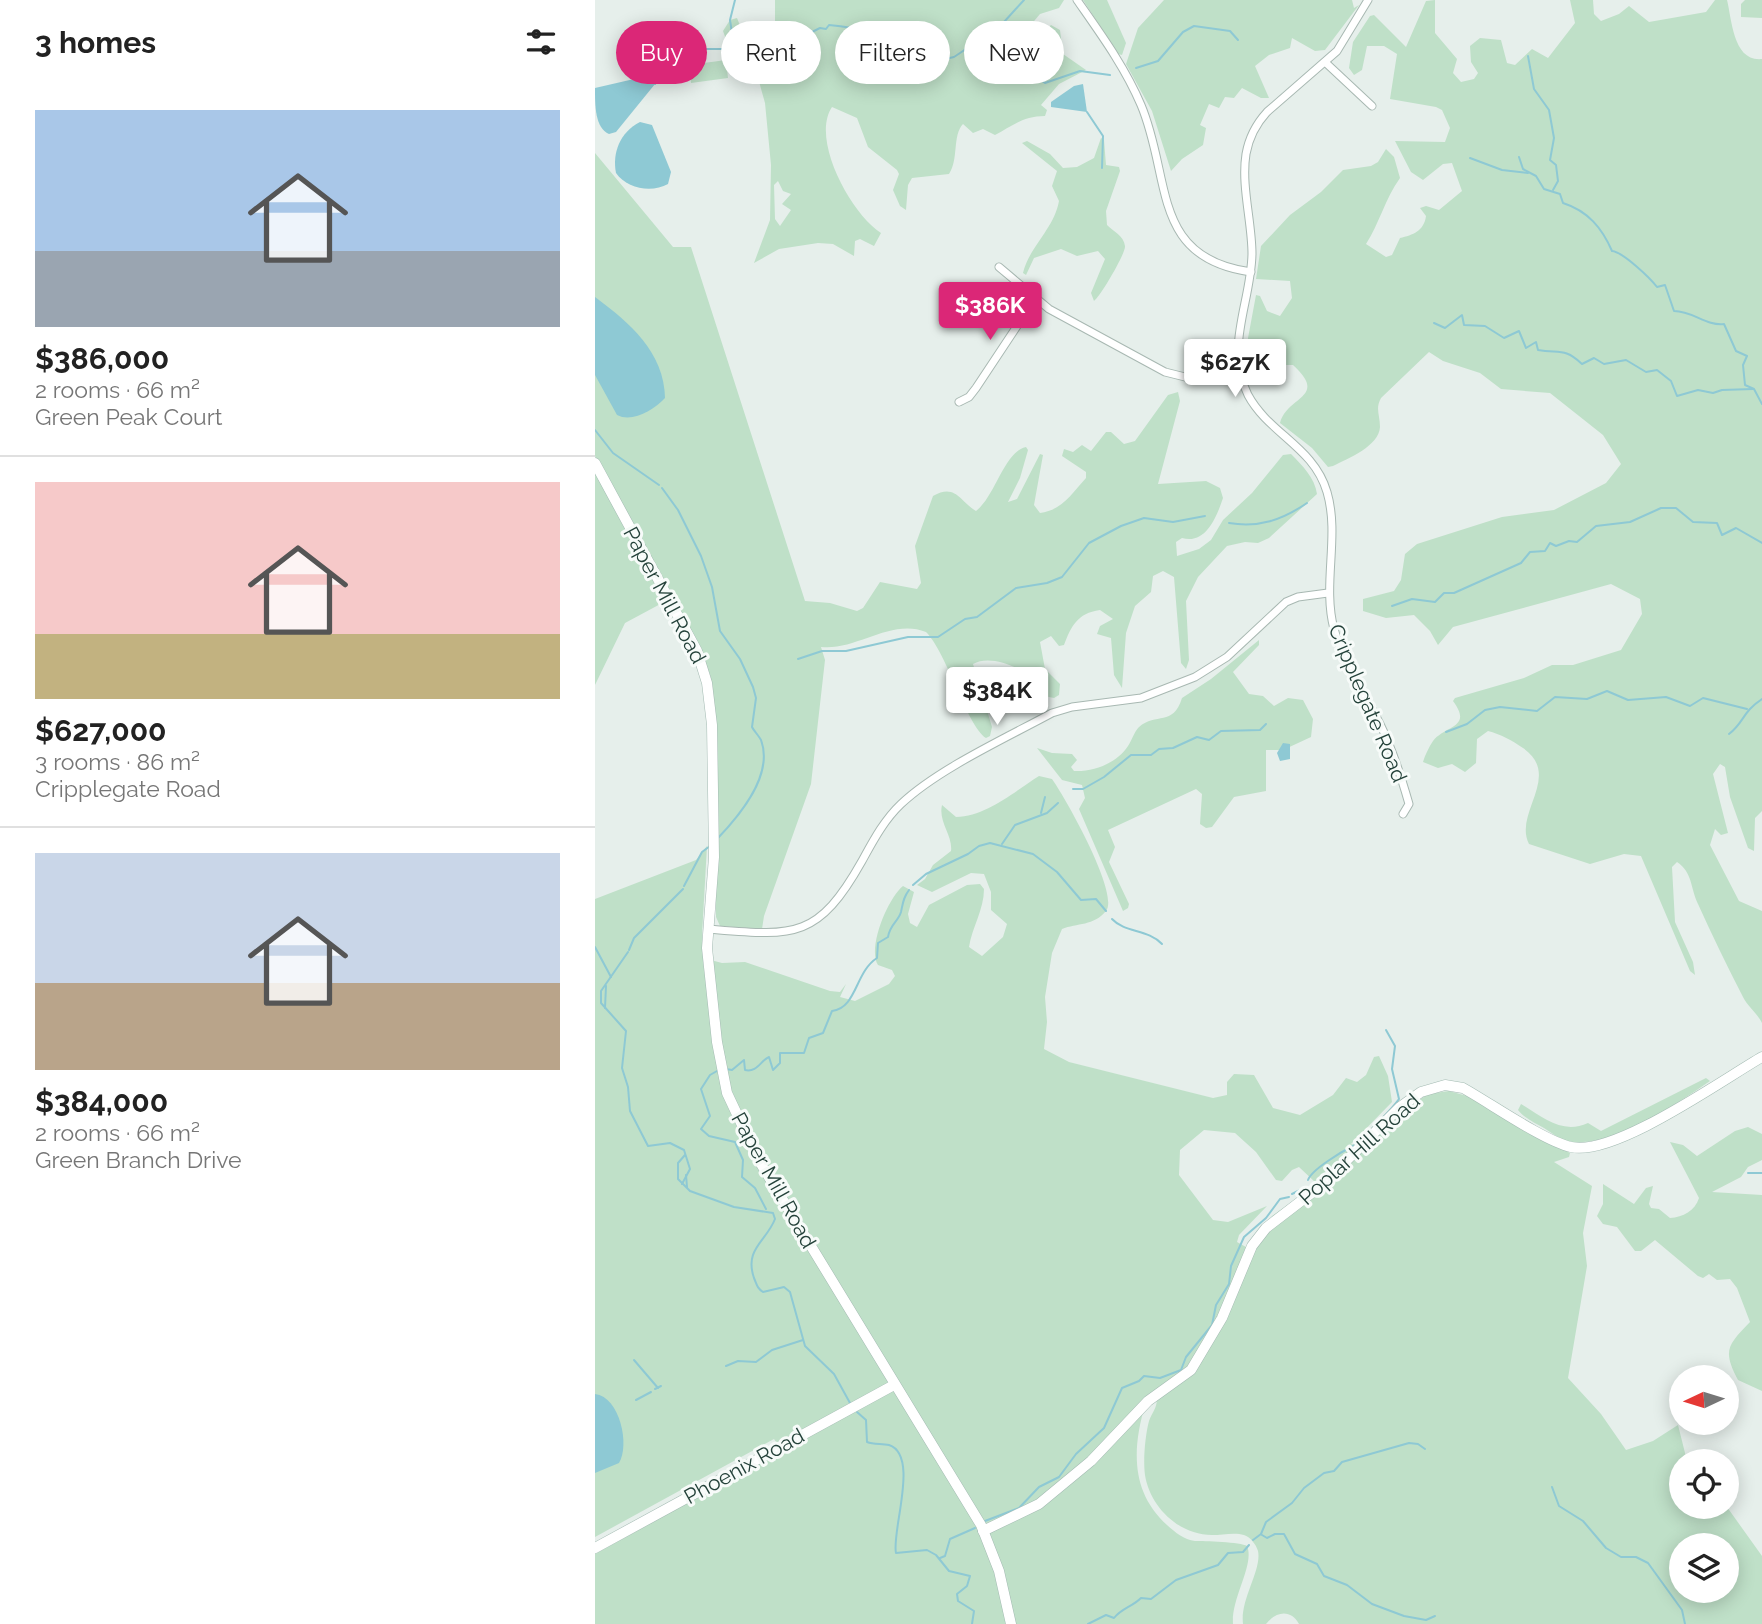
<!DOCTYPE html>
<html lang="en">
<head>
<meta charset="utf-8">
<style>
	body { margin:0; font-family:Raleway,sans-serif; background:#f6f6f6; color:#222; height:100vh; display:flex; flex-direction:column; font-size:26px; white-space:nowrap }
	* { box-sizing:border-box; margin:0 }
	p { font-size:23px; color:#767676 }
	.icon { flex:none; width:38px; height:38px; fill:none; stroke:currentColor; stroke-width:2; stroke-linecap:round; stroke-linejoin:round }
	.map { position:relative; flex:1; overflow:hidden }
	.drawer { display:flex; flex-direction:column; background:#fff; width:595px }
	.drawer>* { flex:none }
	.top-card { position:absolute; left:21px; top:21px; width:665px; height:63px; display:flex; gap:14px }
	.needle { width:46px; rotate:266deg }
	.controls { position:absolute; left:1074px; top:1365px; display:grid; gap:14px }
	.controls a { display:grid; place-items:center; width:70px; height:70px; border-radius:50%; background:#fff; box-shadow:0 4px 18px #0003; font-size:35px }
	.price { position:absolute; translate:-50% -60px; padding:0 16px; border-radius:7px; background:#fff; color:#222; font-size:23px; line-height:46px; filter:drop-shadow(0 2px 4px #0008) }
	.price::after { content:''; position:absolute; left:50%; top:42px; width:21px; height:16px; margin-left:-10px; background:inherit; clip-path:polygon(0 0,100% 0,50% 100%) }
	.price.active { background:#db2777; color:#fff }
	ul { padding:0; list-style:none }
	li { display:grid; align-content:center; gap:14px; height:371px; padding:0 35px }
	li+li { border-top:2px solid #e0e0e0 }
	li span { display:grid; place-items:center; height:217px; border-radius:0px; color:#555 }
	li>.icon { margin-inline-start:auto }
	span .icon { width:126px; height:126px; fill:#fffc; stroke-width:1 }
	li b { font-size:30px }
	h2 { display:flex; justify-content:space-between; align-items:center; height:84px; padding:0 35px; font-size:30px }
	.pill { padding:0 24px; border-radius:32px; background:#fff; box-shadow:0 4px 18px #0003; font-size:24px; line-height:63px }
	.pill.active { background:#db2777; color:#fff }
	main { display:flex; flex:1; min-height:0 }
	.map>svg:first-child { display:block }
	.green { fill:#bfe0c8; fill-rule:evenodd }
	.water { fill:#8ec9d4 }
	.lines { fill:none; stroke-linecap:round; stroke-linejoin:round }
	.stream { stroke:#8ec9d4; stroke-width:2 }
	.street-casing { stroke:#a8b8b2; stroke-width:9 }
	.secondary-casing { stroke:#a4bbb3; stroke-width:11 }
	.street { stroke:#fff; stroke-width:7 }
	.secondary { stroke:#fff; stroke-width:10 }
	.labels { text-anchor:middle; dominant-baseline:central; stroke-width:6; stroke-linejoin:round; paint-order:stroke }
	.street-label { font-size:21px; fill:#24423a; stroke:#f7fbf9 }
</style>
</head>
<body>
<main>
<section class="drawer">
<h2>3 homes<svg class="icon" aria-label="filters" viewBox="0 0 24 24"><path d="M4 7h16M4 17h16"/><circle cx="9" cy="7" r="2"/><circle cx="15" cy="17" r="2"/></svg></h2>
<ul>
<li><span style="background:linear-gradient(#a9c7e8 65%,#9aa5b1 0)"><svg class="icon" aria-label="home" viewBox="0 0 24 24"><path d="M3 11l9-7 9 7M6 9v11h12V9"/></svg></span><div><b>$386,000</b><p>2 rooms · 66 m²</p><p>Green Peak Court</p></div></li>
<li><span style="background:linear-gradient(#f6c9c9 70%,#c2b280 0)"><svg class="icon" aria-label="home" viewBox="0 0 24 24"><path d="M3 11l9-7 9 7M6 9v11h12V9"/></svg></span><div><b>$627,000</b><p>3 rooms · 86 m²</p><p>Cripplegate Road</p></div></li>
<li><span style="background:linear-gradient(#c9d6e8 60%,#b9a48a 0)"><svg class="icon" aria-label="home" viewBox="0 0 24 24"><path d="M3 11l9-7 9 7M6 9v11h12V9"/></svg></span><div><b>$384,000</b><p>2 rooms · 66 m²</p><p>Green Branch Drive</p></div></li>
</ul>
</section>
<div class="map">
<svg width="1167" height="1624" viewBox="0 0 1167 1624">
	<rect width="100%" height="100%" fill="#e6efeb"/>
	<g class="green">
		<path d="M 180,0 L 469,0 L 464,8 L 445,14 L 429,33 L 406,37 L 405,55 L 409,59 L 433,56 L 444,36 L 456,25 L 465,30 L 468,54 L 491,70 L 464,84 L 446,105 L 452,110 L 450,116 C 428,116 417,126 400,135 L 388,129 L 378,133 L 368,124 C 357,136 364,159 354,174 L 317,178 L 313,185 L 311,210 L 305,206 L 298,190 L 304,174 L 302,170 L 273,147 L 262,118 L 237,107 C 215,140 257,215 286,233 L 279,246 L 265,239 L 260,241 L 259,256 L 238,244 L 223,243 L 184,249 L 159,263 L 175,220 L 176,165 L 170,103 L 160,67 L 177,60 L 181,53 L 187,51 L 194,42 L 188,36 L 160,40 L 180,26 ZM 183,181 L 188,191 L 196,194 L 187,204 L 196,210 L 185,226 L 180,219 L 179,185 Z"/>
		<polygon points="488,0 512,0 531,43 527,55 523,54"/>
		<polygon points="569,0 757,0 759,8 764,5 730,50 720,51 697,38 695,48 674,55 660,66 674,98 666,98 647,88 639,98 630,97 624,108 614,104 605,125 611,128 608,145 587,159 576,171 557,111 531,64 543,28"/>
		<path d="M 840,0 L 840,33 L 862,59 L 858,73 L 866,82 L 879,79 L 883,73 L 876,62 L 875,46 L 885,38 L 906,40 L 912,63 L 920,65 L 937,49 L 953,58 L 980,23 L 975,0 L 998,0 L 999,14 L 1006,21 L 1024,14 L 1034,6 L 1054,22 L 1111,12 L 1120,0 L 1132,0 C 1137,20 1138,62 1167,59 L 1167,811 L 1160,818 L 1159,851 L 1153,848 L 1135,797 L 1130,767 L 1125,764 L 1118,774 L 1133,833 L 1126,835 L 1120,829 L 1115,845 L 1144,901 L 1167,911 L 1167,1023 C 1162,1013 1153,1007 1148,997 C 1132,966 1117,935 1103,904 C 1095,887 1098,873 1082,862 L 1077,867 L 1080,922 L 1098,962 L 1100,975 L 1095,971 L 1046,856 L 1029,854 L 995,864 L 934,844 C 918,813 968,776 928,748 C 918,741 905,734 893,731 L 882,739 L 881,763 L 870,772 L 857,764 L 843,768 L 828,762 C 830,755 834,747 838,741 C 851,725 878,728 858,701 L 860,698 L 929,678 L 957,665 L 978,665 L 1026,650 L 1047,614 L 1045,599 L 1016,584 L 858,627 L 843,645 L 835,631 L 819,615 L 791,618 L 768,611 L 768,599 L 799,591 L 806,580 L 810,554 L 822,544 L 907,517 L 959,510 L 1011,483 L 1026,464 L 1008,435 L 955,393 L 906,389 L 885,373 L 848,361 L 834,352 L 786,398 C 780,409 785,415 785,427 C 784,446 754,458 738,466 L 733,467 L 717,448 L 685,423 C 692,396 734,398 698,365 L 681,365 L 654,356 L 653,338 L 661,295 L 665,296 L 672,311 L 685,316 L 697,298 L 695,281 L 661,279 L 666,246 L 695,215 L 726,192 L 748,170 L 776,166 L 783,162 L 791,149 L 799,157 L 805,178 C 790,199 784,224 771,244 L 791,257 L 797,255 L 805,238 C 818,235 829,231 831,216 L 825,208 L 831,206 L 844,210 L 867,191 L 857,163 L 848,164 L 828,180 L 816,172 L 800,141 L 850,142 L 855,128 L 847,110 L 841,107 L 795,99 L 802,54 L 789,46 L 772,46 L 767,70 L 759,75 L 754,68 L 758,42 L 775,16 L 779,15 L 811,47 L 831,1 Z"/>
		<polygon points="1150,0 1167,0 1167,18 1146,17 1146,4"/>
		<polygon points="142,18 146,28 141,34 144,42 139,45 132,42 128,31 135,20"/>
		<polygon points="131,60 133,78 96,83 94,65"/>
		<path d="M 506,138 L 509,140 L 511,165 L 524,167 L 525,171 L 511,211 L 512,225 C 518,231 529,236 530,246 C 531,253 505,297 499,301 L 496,293 L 510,259 L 503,251 L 482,256 L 466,249 L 439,258 L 431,275 L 428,273 C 434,247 459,229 464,201 L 457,186 L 462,171 L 427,143 L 432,141 L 455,154 L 468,168 L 482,167 L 499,158 Z"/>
		<path d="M 0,153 L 78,247 L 96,247 L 210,601 L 235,603 L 262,611 L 268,608 L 285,582 L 322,589 L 326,583 L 320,546 L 338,496 C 361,483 365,502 381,511 C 400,497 409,452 431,447 L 433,450 L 425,478 L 413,502 L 422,499 L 445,454 L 448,455 L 439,505 L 445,513 C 468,510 477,493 491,478 L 491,472 L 467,456 L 469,449 L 478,452 L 487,445 L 496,451 L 511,432 L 516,432 L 529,444 L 540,441 L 573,395 L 583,392 L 585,401 L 563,484 L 611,481 L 625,488 L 628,498 C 622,516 611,545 587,538 L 581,542 L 582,556 L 604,549 L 616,540 L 628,520 L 657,493 L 688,455 L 696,454 C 707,465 720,478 722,494 L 674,538 L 663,543 L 650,542 L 632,546 L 603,577 L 591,601 L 594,660 L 591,669 L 586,663 L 579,577 L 568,571 L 558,576 L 556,592 L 540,606 L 531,633 L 527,688 L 519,675 L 516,638 L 502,634 L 505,626 L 518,619 L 505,610 C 482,613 476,627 469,645 L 464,646 L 456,636 L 445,642 L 450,669 L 465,684 L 464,695 L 459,698 L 444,695 L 441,679 C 425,668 396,654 378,664 L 397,727 L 395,736 L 391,738 C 372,726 352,653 331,632 C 296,618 261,651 226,647 L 230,660 L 216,784 L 169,916 L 167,929 L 125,926 L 121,917 L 121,728 L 115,674 L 83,607 L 0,456 Z"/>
		<polygon points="0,471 71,601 30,623 0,685"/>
		<path d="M 664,640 L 664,645 L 638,672 L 654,694 L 668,696 L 679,706 L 693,698 L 708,700 L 718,719 L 716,737 L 688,750 L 671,750 L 671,791 L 639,797 L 617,827 L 611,828 L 605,824 L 607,794 L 601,789 L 513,830 L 520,847 L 514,862 L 534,904 L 533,908 L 528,911 L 484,809 L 490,798 L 487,785 L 467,780 L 442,748 L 457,753 L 477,754 L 482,760 L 476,767 L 479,771 C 499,772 522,763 533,746 C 537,740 539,732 544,727 C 561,712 578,727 587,698 L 616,679 Z"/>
		<path d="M 444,776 L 457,779 C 470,797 525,894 511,911 C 499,926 482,923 467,929 L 457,953 L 450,997 L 452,1022 L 449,1049 L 474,1062 L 618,1098 L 632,1095 L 632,1082 L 639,1074 L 659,1075 L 678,1108 L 705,1115 L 738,1095 L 751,1078 L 762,1082 L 771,1075 L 779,1057 L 784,1056 L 793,1076 L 797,1102 L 756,1144 L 770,1147 L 807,1112 L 833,1094 L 854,1091 L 872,1096 L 975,1153 L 974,1157 L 959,1162 L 997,1186 L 988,1233 L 992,1266 L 973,1378 L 1006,1414 L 1031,1450 L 1058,1441 L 1083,1425 L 1092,1461 L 1087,1461 L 1087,1507 L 1132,1507 L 1167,1556 L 1167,1624 L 704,1624 C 696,1609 681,1611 671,1624 L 648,1624 C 645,1599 667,1570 663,1551 C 661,1544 655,1537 649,1535 C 640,1532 627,1535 617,1535 C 584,1535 555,1507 550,1475 C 548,1461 550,1436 554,1421 C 557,1412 562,1409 562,1398 L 550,1405 C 537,1450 536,1492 572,1525 C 580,1532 589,1540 600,1541 C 609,1541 646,1542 652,1546 C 660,1564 636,1598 638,1624 L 0,1624 L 0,1554 L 187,1451 L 179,1439 L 0,1537 L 0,899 L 101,860 L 112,846 L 107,935 L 109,971 L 112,972 L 112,959 L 127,963 L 150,962 L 235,991 L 245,992 L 251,984 L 245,997 L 260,1001 L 294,984 L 300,976 L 297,970 L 283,965 C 272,948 293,898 308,886 L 319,892 L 313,914 L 315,923 L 322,927 L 334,905 L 372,885 L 385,884 L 389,889 C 389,910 377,927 374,947 L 387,956 L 408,937 L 412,924 L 396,910 L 396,892 L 389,874 L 376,873 L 337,892 L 322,885 L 330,879 L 338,865 L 356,851 C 358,835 343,822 347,805 L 361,817 C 392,816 420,791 444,776 ZM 609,1130 L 640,1133 L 661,1152 L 681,1180 L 687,1181 L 697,1170 L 704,1167 L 722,1184 L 677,1216 L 651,1247 L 642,1242 L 644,1235 L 672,1206 L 633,1222 L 618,1220 L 584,1175 L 585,1150 ZM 1087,1545 L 1132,1545 L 1132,1591 L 1087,1591 Z"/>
		<path d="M 1111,1078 L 1115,1081 C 1082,1104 1019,1146 978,1142 C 967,1141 958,1134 949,1128 C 940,1123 929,1118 923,1110 L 926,1104 C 948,1117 967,1135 993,1123 L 1006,1131 Z"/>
		<path d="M 1153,1127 L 1167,1134 L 1167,1160 L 1153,1167 L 1146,1177 L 1117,1192 L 1167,1195 L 1167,1391 L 1143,1380 C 1127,1350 1133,1345 1155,1322 L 1142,1288 L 1135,1279 L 1122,1280 L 1114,1274 L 1108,1278 L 1103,1276 L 1060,1240 L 1046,1251 L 1040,1251 L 1022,1227 L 1008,1224 L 1002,1216 L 1008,1204 L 1008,1184 L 1039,1204 L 1051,1188 L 1058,1186 L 1054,1204 L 1056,1208 L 1064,1209 L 1075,1218 C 1088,1217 1100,1211 1104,1198 L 1075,1142 L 1088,1145 L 1102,1156 L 1140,1131 Z"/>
	</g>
	<g class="water">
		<path d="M 52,76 L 60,84 L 21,132 L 14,134 C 0,128 0,106 0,88 Z"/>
		<polygon points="488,84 492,112 456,107 456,102 479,86"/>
		<path d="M 45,122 L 57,125 L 76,172 L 73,184 C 57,193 32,189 21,173 C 17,153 25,132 45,122 Z"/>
		<path d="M 0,297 C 35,323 69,352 70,398 C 59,410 37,423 22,415 L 0,375 Z"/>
		<polygon points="688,743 695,744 695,759 685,761 682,753"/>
		<path d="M 0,1394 C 25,1397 35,1445 24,1463 L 0,1473 Z"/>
	</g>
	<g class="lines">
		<g class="stream">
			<polyline points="138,40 135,20 140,0"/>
			<polyline points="375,52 380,50 380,42 390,27 409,22 429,0"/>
			<path d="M 376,53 C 388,68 418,70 436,67 L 439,75 L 450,83 L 485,71 L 515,75"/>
			<polyline points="933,56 939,89 954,110 959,138 955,160 961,165 963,181 958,190"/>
			<path d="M 69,62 L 88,49 L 128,49 L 138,40 L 164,42 L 179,35 L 203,39 L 225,28 L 231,29 L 234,25 C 259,27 287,31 300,56 L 312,49 L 333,63 L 359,57 L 371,49 L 375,52"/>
			<polyline points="541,68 563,61 588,32 599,26 635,31 643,40"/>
			<polyline points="60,84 68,66"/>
			<polyline points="492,112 508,136 507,168"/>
			<path d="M 924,157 L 928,169 L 941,176 L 949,189 L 965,194 L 968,203 C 993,211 1007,228 1017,251 C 1028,252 1055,278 1062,287 L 1070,285 L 1079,311 C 1098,311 1111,326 1129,324 L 1141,351 L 1152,356 L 1148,365 L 1150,385 L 1159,389 L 1167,404"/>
			<polyline points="875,158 907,170 933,173"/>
			<path d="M 839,323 L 850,328 L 867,315 L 869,325 L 890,326 L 909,338 L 924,331 L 931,348 L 941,342 L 943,350 C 964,354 969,347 987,364 L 999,358 L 1009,364 L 1031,360 L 1051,372 L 1062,370 L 1076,381 L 1082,396 L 1103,390 L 1118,393 L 1127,390 L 1158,389"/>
			<polyline points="0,430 18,453 64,485"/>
			<path d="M 67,488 L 83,510 L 106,556 L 117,587 L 125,631 L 145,659 L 158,687 L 161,698 L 157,727 C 159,731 164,736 166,740 C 179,775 145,815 123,838"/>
			<path d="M 634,523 C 664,528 687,520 712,503"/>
			<polyline points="797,606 817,599 840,602 849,593 859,593 926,563 935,552 950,551 955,543 961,546 974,541 982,542 1001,526 1035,522 1066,508 1081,508 1098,522 1122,523 1127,535 1141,528 1167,543"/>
			<polyline points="203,659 227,651 251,651 313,637 343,637 370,619 382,617 421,588 452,583 467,577 494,543 526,526 549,518 578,522 610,516"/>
			<polyline points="851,732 872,724 890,710 905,707 942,711 960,697 992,699 1012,691 1033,700 1071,697 1095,706 1108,698 1152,709"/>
			<path d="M 1134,734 C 1149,723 1147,712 1167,699"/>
			<polyline points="478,789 488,789 509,777 536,755 556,755 564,749 578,748 602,737 614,740 626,731 665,730 671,724"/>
			<polyline points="446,813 450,797"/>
			<polyline points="407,844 420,825 452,813 463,803"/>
			<polyline points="318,885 331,874 373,854 384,846 395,843 438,854 462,872 486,900 501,899 511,911"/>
			<polyline points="89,886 107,852 115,846"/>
			<path d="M 517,919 C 530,933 553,929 567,944"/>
			<polyline points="0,947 16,977"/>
			<polyline points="34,950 39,938 88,889"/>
			<polyline points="33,952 6,991 6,1003 31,1031 27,1068 33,1087 35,1111 53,1146 75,1143 89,1150 95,1169 87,1184"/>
			<polyline points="10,1008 11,986"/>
			<path d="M 131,1069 L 137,1070 L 149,1060 L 150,1070 C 162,1073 166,1060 174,1057 L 178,1070 L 185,1063 L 185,1053 L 209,1053 L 214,1038 L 228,1033 L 237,1011 C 262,1008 260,972 282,958 L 283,943 L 293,937 C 295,924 303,922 306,912 C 308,903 308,898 314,890"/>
			<polyline points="122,1071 115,1075 106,1089 115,1116 106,1129 114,1136 140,1142 148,1160 147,1177 160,1188 171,1209"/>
			<path d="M 90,1155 L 83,1163 L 83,1179 L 95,1191 L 139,1207 L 178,1213 L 180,1219 C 171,1242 149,1249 159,1278 C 162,1285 162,1288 168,1292 L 189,1287 L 195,1292 L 210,1346 L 239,1374 L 255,1403"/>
			<polyline points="1153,1173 1167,1173"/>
			<polyline points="91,1175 92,1187"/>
			<path d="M 713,1180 C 717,1169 748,1151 758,1146 C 765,1143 799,1106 804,1099 L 797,1069 L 800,1046 L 791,1030"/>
			<polyline points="697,1194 705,1190"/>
			<polyline points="39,1360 63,1388"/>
			<polyline points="131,1366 143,1361 161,1362 177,1350 208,1340"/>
			<polyline points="60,1389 66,1386"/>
			<polyline points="41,1400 56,1392"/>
			<path d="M 262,1412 L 271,1420 L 272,1442 C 279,1445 287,1443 294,1445 C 325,1455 296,1532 301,1553 L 332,1550 L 341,1555 L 354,1571 L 375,1576 L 372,1586 L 362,1594 L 363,1601 L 379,1611 L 377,1624"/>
			<polyline points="957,1487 964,1506 988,1521 1011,1548 1026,1557 1041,1557 1053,1563 1087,1610 1090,1624"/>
			<polyline points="390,1521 424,1508 444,1487 464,1477 481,1454 509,1428 527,1388 544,1381 549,1376 565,1378 586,1370 591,1357 617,1325 621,1305 634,1284 636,1266 649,1237 671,1218 685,1199 694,1197"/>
			<polyline points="667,1535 672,1538 680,1534 689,1534 700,1554 722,1564 729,1576 752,1585 777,1604 809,1616 831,1620 840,1616"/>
			<polyline points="658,1540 666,1534 671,1522 697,1503 709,1488 729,1473 739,1471 747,1462 814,1443 823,1444 830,1449"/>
			<polyline points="345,1558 350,1556 355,1539 380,1528"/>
			<path d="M 493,1624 L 511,1615 L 519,1618 C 527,1608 537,1607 546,1598 L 556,1599 L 581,1580 L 623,1565 L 633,1553 L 648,1552 L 654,1545"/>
		</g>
		<g class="street-casing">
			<g id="street">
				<path d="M 482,0 C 505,33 530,67 546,105 C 577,178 555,258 656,272"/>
				<path d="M 773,0 L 742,51 L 672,112 C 661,124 654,137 651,154 C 646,186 657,222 657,254 C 656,303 629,347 653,395 C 674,434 719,447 732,492 C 745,536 727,584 739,629 C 749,664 769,692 785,724 C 798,750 806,776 814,804 L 808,814"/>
				<polyline points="731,63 777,106"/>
				<polyline points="404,267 454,309 570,372 598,379 646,374"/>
				<polyline points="364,402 374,397 381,388 440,299"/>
				<path d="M 113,929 C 198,936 222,941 267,861 C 278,841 289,820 306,804 C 343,769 411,738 457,713 L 477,707 L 546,698 L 600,677 L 632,657 L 691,602 L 703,597 L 733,593"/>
			</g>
		</g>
		<g class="secondary-casing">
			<g id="secondary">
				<polyline points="0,463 102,651 112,683 117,725 119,857 112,948 122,1042 132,1093 163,1159 386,1525 404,1571 416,1624"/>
				<path d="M 388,1531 L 444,1504 L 496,1461 L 553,1401 L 596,1370 L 627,1318 L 657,1246 L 671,1228 L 727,1185 L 805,1107 L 826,1092 L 850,1085 L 868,1088 C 895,1103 949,1141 976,1147 C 1019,1157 1127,1080 1167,1057"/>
				<polyline points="0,1548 299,1385"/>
			</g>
		</g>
		<use href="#street" class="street"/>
		<use href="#secondary" class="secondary"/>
	</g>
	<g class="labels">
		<g class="street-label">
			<text transform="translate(70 595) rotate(62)">Paper Mill Road</text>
			<text transform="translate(773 703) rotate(67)">Cripplegate Road</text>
			<text transform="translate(764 1149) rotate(-42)">Poplar Hill Road</text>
			<text transform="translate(179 1180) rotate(61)">Paper Mill Road</text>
			<text transform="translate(149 1466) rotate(-29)">Phoenix Road</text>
		</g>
	</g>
</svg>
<div class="controls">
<a><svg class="needle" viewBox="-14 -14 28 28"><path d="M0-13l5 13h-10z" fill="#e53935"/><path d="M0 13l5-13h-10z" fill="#767676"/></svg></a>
<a><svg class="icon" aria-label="locate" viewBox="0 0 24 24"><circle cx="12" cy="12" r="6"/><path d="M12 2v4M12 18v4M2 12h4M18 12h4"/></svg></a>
<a><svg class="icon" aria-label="layers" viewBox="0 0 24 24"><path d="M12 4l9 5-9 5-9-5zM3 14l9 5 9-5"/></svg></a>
</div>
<b class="price active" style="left:395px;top:342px">$386K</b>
<b class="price" style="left:640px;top:399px">$627K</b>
<b class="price" style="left:402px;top:727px">$384K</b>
<div class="top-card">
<a class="pill active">Buy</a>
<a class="pill">Rent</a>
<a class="pill">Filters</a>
<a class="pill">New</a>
</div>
</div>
</main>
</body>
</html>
